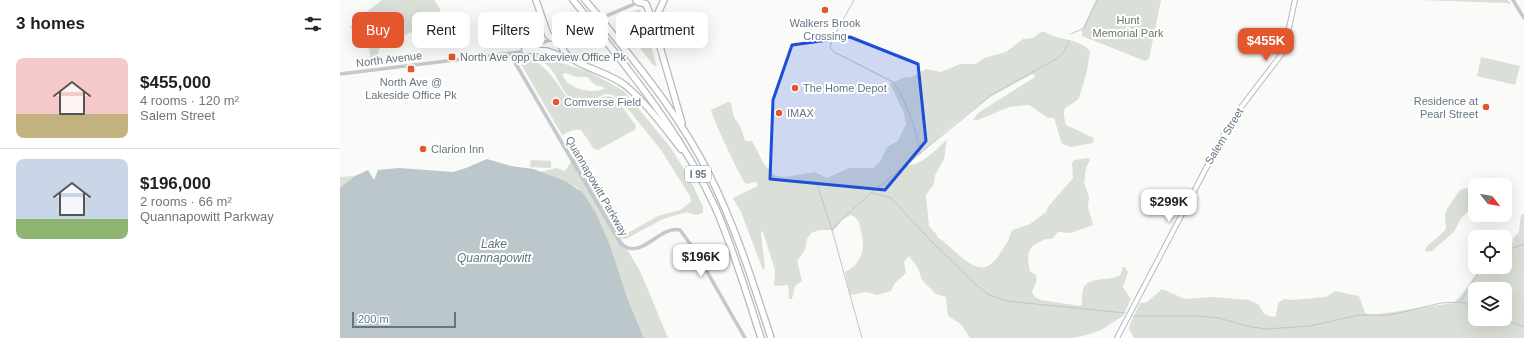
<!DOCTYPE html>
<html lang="en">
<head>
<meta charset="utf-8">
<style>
	body { margin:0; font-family:Helvetica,sans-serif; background:#f2f2f2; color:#202124; height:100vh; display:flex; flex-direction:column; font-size:15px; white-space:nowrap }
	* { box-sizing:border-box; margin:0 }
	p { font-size:13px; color:#757577 }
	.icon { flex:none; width:22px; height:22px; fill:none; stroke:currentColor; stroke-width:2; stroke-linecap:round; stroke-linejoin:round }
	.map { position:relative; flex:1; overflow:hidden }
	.sheet { display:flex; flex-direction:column; background:#fff; width:340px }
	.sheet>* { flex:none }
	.guide { position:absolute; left:12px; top:12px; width:380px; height:36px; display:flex; gap:8px }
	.needle { width:26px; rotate:121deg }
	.controls { position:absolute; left:1128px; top:178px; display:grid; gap:8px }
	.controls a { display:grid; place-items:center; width:44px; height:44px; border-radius:8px; background:#fff; box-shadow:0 4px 16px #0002; font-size:20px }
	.scale { position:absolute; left:12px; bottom:10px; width:104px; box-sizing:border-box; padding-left:4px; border:2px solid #657683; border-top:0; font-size:11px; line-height:14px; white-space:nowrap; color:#657683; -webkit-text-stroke:3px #fff; paint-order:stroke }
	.price { position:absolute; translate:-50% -34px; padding:0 9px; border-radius:8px; background:#fff; color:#222; font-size:13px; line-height:26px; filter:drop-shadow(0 1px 2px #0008) }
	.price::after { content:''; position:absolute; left:50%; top:24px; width:12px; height:9px; margin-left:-6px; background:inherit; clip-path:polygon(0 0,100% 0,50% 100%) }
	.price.selected { background:#e4572e; color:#fff }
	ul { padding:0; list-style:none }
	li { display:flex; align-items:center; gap:12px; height:100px; padding:0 16px }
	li+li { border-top:1px solid #e0e0e0 }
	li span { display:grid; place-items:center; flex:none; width:112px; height:80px; border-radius:8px; color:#555 }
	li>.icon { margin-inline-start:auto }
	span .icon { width:48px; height:48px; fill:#fffc; stroke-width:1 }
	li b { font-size:17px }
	h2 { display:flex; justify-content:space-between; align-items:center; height:48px; padding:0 16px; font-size:17px }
	.tag { padding:0 14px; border-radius:8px; background:#fff; box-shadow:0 4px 16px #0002; font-size:14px; line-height:36px }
	.tag.selected { background:#e4572e; color:#fff }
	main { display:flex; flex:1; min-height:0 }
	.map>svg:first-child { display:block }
	.green { fill:#dadfd7; fill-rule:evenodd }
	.water { fill:#bbc7cb }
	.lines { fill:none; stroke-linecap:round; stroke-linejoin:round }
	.stream { stroke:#bbc7cb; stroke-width:1 }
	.secondary-casing { stroke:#b3babf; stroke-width:6 }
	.motorway-casing { stroke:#b4b9bd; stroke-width:8 }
	.tertiary { stroke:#c3c8cc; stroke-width:3.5 }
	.secondary { stroke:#fff; stroke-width:4 }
	.motorway { stroke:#fff; stroke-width:5.5 }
	.motorway-bridge-casing { stroke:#b4b9bd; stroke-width:8; stroke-linecap:butt }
	.motorway-bridge { stroke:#fff; stroke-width:5.5 }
	.marked { fill:#1d4ed8; fill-opacity:0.2; stroke:#1d4ed8; stroke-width:3; stroke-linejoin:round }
	.poi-dot { fill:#e4572e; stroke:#fff; stroke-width:1.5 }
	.labels { text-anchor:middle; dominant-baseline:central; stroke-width:4; stroke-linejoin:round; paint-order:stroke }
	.shield { fill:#fff; stroke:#939fa8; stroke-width:1 }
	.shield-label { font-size:10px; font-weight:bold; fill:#657683 }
	.park-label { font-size:11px; fill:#687a64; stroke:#fff }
	.poi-label { font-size:11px; fill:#657683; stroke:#fff; text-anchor:start }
	.street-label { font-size:11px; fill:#657683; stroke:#fff }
	.water-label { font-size:12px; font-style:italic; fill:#60757c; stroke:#fff }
</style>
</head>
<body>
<main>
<section class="sheet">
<h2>3 homes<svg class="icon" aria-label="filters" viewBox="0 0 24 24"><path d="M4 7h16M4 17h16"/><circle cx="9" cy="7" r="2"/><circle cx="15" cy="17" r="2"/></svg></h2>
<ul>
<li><span style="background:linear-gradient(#f6c9c9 70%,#c2b280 0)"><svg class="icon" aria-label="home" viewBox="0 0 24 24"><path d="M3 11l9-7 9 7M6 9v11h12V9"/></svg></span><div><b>$455,000</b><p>4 rooms · 120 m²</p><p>Salem Street</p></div></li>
<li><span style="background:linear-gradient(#c9d6e8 75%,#8fb573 0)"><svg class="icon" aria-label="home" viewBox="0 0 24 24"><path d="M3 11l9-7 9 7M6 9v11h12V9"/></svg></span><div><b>$196,000</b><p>2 rooms · 66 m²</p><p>Quannapowitt Parkway</p></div></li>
</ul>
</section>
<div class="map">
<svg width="1184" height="338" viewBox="0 0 1184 338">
	<rect width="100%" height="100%" fill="#fafaf8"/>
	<g class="green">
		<polygon points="42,0 94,0 101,10 77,30 41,44 38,52 37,64 33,66 28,45 10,27 21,16"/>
		<polygon points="756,0 821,0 809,59 805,61 742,36 742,30"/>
		<polygon points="1081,0 1168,0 1171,4 1166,3"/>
		<polygon points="301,9 298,17 309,38 317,67 313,65 279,20 283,15"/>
		<path d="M 701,32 L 705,32 C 718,40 741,39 750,51 L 747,71 L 739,98 C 728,110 720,102 726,125 L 754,138 L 753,143 L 731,147 L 722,144 L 714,118 L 708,118 L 689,105 L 669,107 L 638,120 L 633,120 L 638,113 L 695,77 L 695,75 L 692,74 L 648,98 L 608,129 L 568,165 C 581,166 598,148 607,139 L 604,159 L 595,175 L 594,184 L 586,195 L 589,226 L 596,234 L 598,238 C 613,245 636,282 654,261 C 657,259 666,244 668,241 C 670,237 669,234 673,230 L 690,224 L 706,212 L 708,207 L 733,178 L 732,163 L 734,160 L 749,158 L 750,160 L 746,168 L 744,183 L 749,197 L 748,207 L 753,225 L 731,233 L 718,232 L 712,239 C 706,238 704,240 700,242 C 686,247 687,259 690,271 L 696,275 L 697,280 L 692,292 L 695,297 L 701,300 L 741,306 C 743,300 741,293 744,287 C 751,275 779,282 781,273 C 782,271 782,269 782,267 L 785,267 L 788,272 L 783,287 L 791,299 L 783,316 L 761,330 L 743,336 L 733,338 L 630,338 L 621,324 L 608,316 L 606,297 L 596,294 L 582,280 L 578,268 L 569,256 L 564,262 L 566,273 L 555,283 L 551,291 L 537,295 L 526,292 L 510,295 L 505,272 C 522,264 526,247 521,231 C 520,224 518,218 511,215 L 503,219 L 494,230 L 480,230 L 471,233 L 467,239 L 465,250 L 457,261 L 462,281 L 455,286 L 452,299 L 449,299 L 448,285 L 434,286 L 435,270 L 423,232 L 422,231 L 421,234 L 425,268 L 423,270 L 401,212 L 393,198 L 418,186 L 416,182 L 406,184 C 401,179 372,117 371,110 L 388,102 L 391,103 L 394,117 L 401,128 L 405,141 L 412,141 L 424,164 L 434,175 L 444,177 L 475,172 L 487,178 L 509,168 L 533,168 L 540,162 L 547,147 L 558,141 L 566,124 L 564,113 L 550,84 L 563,78 L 572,77 L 586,69 L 601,72 L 620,64 L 636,64 L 644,58 L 666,52 L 683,39 L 693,38 Z"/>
		<path d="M 193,54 L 250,72 L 284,91 L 331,148 L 350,179 L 363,207 L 363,213 L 356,215 L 347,212 L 323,219 L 286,239 L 282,239 L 281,237 L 286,234 L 318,216 L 340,210 L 351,202 L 350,196 L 321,150 L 288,109 L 273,95 L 265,94 L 257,98 L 235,102 C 222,95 218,74 207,65 C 203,61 197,61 192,59 L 191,56 ZM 226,73 L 236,77 L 247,77 L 255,85 L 264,87 L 264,89 C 250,94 227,89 222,74 Z"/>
		<polygon points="1141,57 1180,66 1175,85 1137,76"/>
		<path d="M 183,58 C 203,56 221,90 232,104 C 244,107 264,93 272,97 C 279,101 290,118 295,124 L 296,129 L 258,150 L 254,149 L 241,130 L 233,130 L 222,135 L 182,66 Z"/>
		<polygon points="234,157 301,273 328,338 304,338 288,300 270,245 256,213 238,188 226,181 200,172 216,168 225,171"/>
		<polygon points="191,160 211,161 211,168 190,167"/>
		<polygon points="15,176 13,178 0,189 0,177"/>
		<path d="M 1131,187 L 1135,190 L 1135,202 L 1133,207 L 1121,218 L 1114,232 L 1092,251 L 1086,252 L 1085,249 C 1091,241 1100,237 1106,229 L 1105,216 L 1107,209 L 1120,190 Z"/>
		<path d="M 1184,214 L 1184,338 L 794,338 L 789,329 L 790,324 L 800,303 L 807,302 L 822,289 L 845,299 L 872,297 L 909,300 L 918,304 L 924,314 L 933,317 L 936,316 L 938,303 L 944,299 L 952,300 L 986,297 L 995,291 L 1019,296 L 1025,313 L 1033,315 L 1113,303 L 1120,297 L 1141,267 L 1165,267 L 1165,252 L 1172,246 L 1173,238 L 1179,232 L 1181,215 ZM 1135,289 L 1165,289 L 1165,319 L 1135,319 Z"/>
	</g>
	<polygon class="water" points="147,159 171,166 193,169 226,181 243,193 256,213 270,245 288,300 304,338 0,338 0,188 15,176 28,170 34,180 38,170 59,168 113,172 126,168"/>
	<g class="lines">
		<g class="stream">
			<path d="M 514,0 L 493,38 L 490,47 L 494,52 L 553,82 C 564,95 579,136 580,154"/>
			<polyline points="731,34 744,28 757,0"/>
			<polyline points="476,181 492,230 522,338"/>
			<polyline points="531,193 551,198 591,241 634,283 649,295 666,301 785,313"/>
			<polyline points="492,230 499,222 531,193 653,94 718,58 724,52 729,41"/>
			<polyline points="1165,251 1184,244"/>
			<polyline points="1121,301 1142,267"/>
			<polyline points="793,316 858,316 879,318 906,326 926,329 970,326 1019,315 1050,315 1101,303 1120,302 1135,307"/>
			<polyline points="1164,319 1184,327"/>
		</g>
		<g class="secondary-casing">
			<polyline id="secondary" points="777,338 883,136 902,106 944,51 955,0"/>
		</g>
		<g class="motorway-casing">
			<g id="motorway">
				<path d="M 196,0 L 208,35 L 212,38 L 217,38 C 220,44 223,51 228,56 C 242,68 269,72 286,86 C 307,104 324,127 341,149"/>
				<polyline points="233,0 246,16"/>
				<polyline points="245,0 256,13"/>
				<polyline points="296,0 298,2 306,4 312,19 342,123"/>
				<polyline points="316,25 317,15 324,0"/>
				<path d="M 267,27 C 305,74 343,121 370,176 C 396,228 413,283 431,338"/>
				<path d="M 257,30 C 302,86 346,143 376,209 C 394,251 407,295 421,338"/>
				<path d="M 185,50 C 197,40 201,32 198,16"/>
				<polyline points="185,50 207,51 230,59"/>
			</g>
		</g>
		<g class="tertiary">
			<polyline points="1173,0 1184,18"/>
			<path d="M 170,54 L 281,244 C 302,261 319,225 340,230 L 354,249 L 405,338"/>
			<polyline points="0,74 181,52 304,0"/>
		</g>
		<use href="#secondary" class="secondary"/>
		<use href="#motorway" class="motorway"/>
		<g class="motorway-bridge-casing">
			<g id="motorway-bridge">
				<polyline points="256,13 267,27"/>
				<polyline points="246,16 257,30"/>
			</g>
		</g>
		<use href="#motorway-bridge" class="motorway-bridge"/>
	</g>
	<path class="marked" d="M 510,37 L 578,64 L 586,141 L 545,190 L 430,179 L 433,100 L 452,45 Z"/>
	<g class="poi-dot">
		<circle cx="485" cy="10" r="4"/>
		<rect x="108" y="53" width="8" height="8" rx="2"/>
		<rect x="67" y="65" width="8" height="8" rx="2"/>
		<circle cx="455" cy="88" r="4"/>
		<circle cx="216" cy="102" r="4"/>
		<circle cx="1146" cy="107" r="4"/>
		<circle cx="439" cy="113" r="4"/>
		<circle cx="83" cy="149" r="4"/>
	</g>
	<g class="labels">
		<rect class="shield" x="345" y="166" width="26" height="16" rx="3"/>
		<g class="shield-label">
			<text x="358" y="174">I 95</text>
		</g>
		<g class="park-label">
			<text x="788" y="20">Hunt<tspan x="788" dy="13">Memorial Park</tspan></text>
		</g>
		<g class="poi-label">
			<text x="485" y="23" text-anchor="middle">Walkers Brook<tspan x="485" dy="13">Crossing</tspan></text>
			<text x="120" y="57">North Ave opp Lakeview Office Pk</text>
			<text x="71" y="82" text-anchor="middle">North Ave @<tspan x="71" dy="13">Lakeside Office Pk</tspan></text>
			<text x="463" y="88">The Home Depot</text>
			<text x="1138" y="101" text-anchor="end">Residence at<tspan x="1138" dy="13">Pearl Street</tspan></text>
			<text x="224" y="102">Comverse Field</text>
			<text x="447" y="113">IMAX</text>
			<text x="91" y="149">Clarion Inn</text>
		</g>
		<g class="street-label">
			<text transform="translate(49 59) rotate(-7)">North Avenue</text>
			<text transform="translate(884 136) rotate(-59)">Salem Street</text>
			<text transform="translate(257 186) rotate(60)">Quannapowitt Parkway</text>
		</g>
		<g class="water-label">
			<text x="154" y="244">Lake<tspan x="154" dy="14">Quannapowitt</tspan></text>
		</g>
	</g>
</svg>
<div class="controls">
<a><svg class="needle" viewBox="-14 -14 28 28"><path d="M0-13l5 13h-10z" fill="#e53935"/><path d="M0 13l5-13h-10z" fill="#757577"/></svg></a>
<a><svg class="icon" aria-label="locate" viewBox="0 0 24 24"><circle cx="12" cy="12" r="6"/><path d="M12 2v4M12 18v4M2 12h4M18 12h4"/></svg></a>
<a><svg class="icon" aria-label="layers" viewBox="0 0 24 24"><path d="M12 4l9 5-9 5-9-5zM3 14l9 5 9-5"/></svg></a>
</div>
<div class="scale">200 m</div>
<b class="price selected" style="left:926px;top:62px">$455K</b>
<b class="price" style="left:829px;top:223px">$299K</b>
<b class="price" style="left:361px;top:278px">$196K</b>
<div class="guide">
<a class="tag selected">Buy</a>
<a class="tag">Rent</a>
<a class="tag">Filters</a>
<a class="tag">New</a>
<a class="tag">Apartment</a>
</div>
</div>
</main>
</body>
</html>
